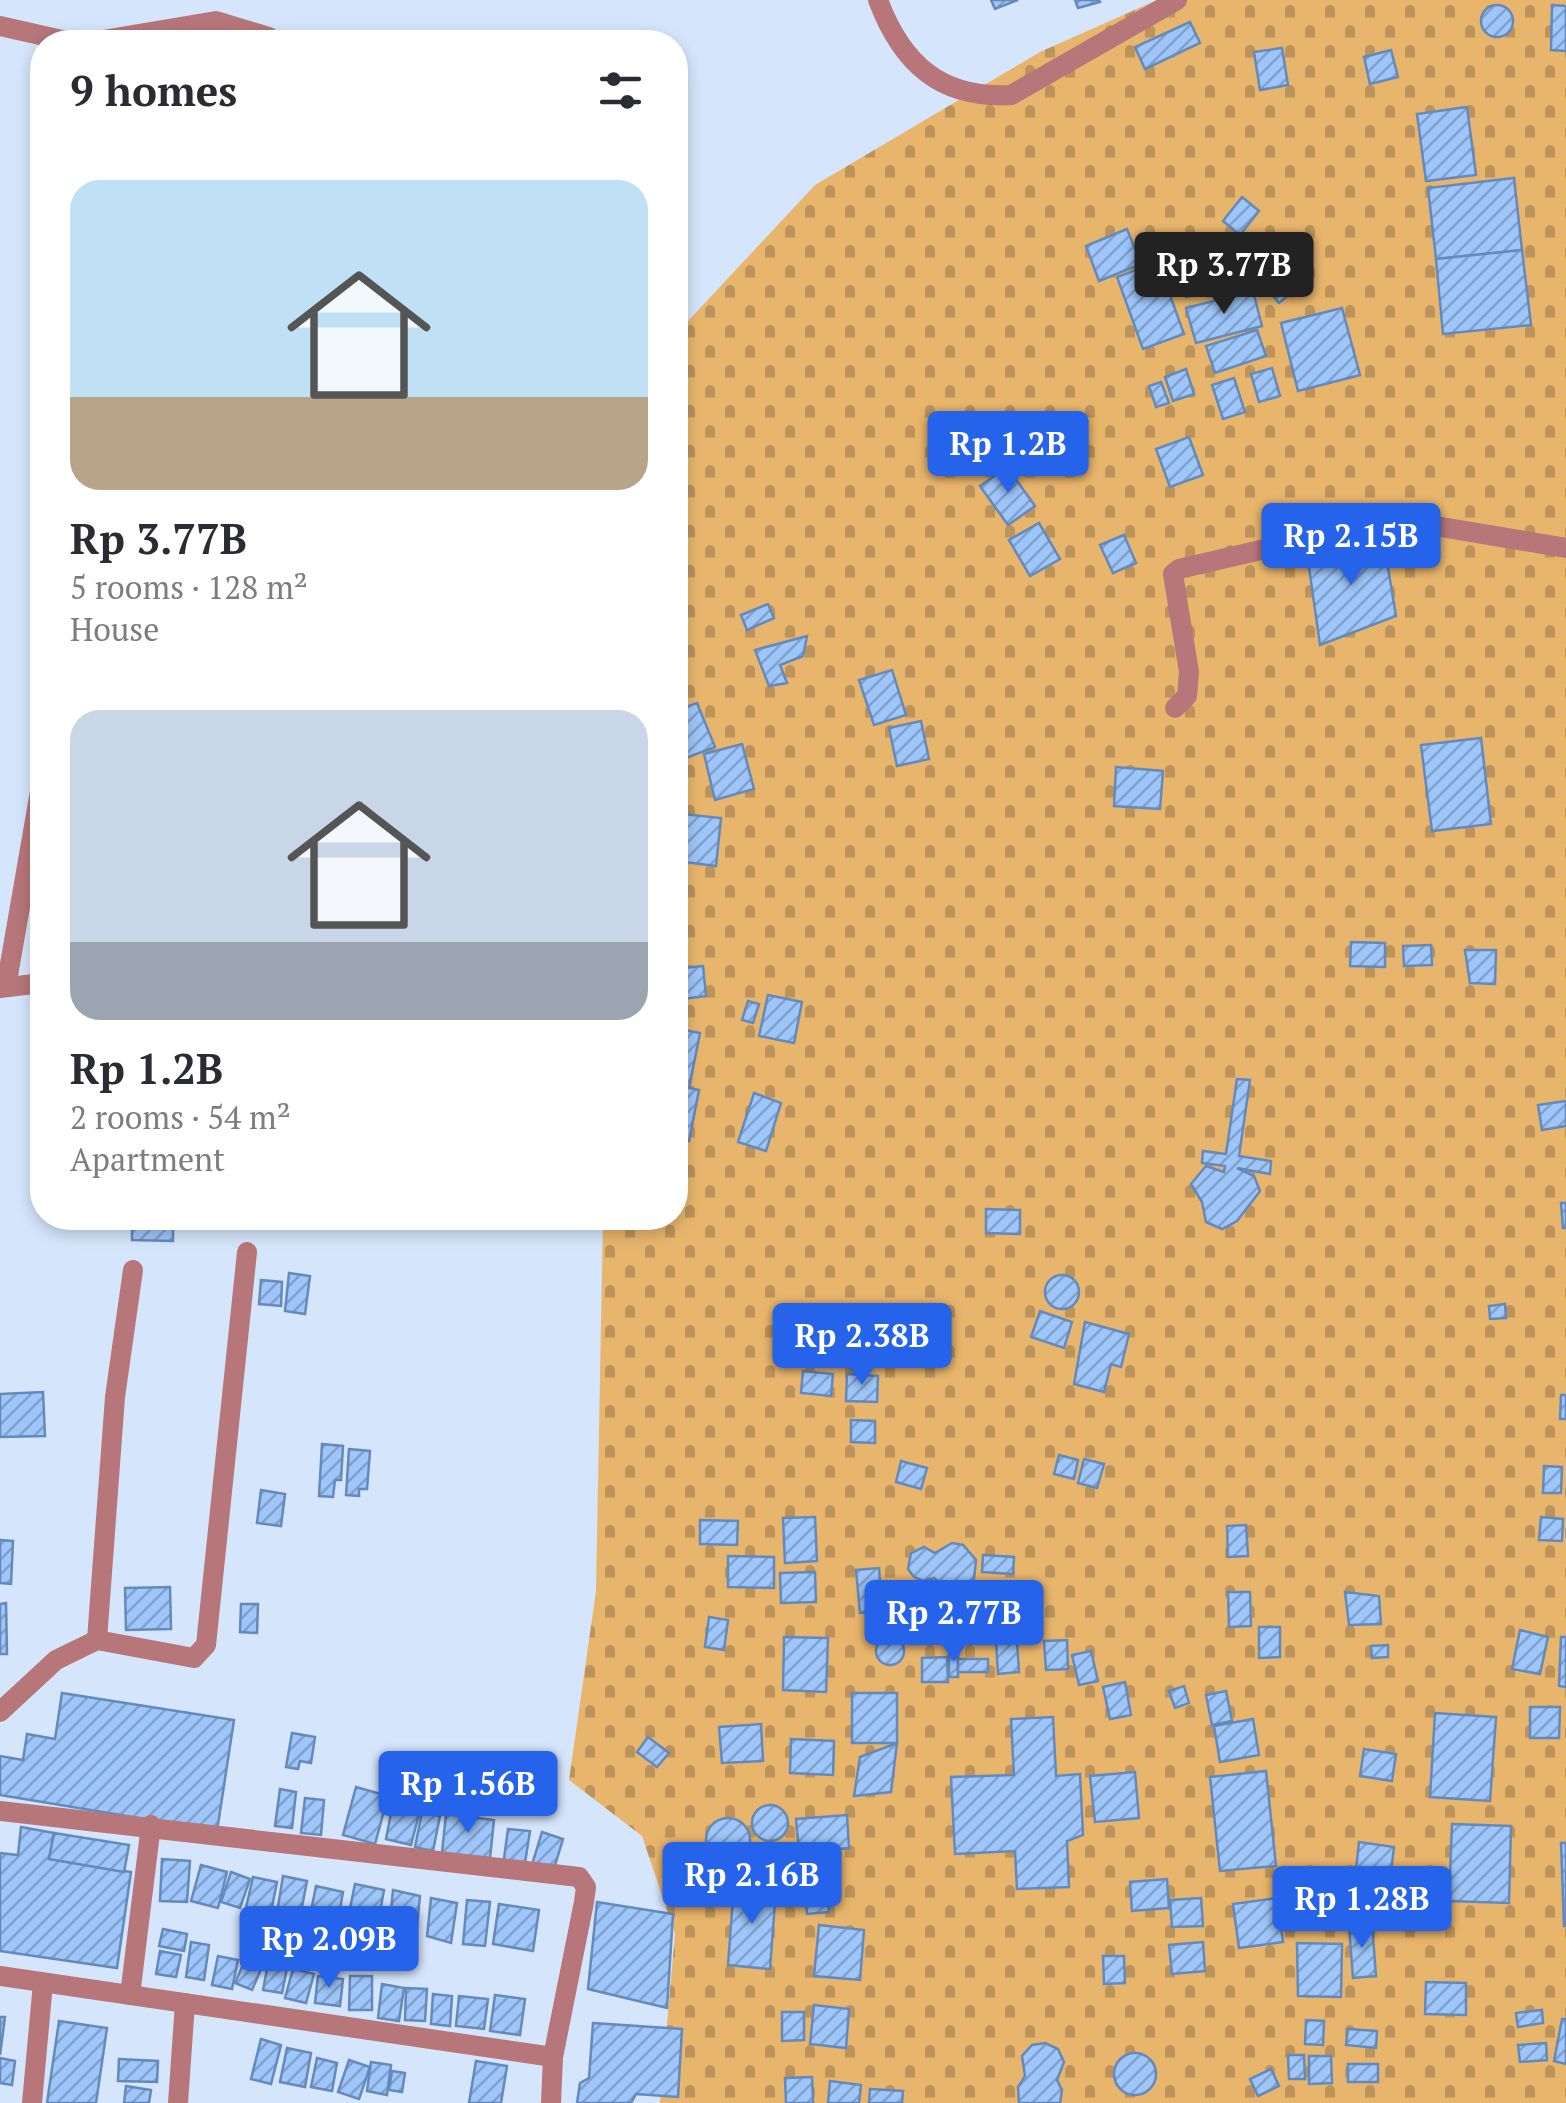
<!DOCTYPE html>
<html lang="en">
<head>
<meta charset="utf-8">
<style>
	body { margin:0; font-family:"PT Serif",serif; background:#f2f2f3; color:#2b2b33; height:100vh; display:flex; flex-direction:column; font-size:38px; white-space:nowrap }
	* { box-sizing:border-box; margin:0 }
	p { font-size:32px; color:#7c7c81 }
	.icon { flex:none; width:55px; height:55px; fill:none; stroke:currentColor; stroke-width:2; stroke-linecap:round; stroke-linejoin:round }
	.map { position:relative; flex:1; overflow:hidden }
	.sheet { position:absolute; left:30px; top:30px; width:658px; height:1200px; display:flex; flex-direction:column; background:#fff; border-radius:40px; box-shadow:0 5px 15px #0003 }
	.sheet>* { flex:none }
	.price { position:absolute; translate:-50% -85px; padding:0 22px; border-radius:10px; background:#2563eb; color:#fff; font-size:32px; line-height:65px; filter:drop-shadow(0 2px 5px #0008) }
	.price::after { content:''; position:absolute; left:50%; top:60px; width:30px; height:22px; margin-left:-15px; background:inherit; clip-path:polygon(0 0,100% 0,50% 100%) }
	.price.active { background:#222; color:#fff }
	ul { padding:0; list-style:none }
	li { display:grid; align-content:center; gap:20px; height:530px; padding:0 40px }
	li span { display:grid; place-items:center; height:310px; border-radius:30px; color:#555 }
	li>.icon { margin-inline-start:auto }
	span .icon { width:180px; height:180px; fill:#fffc; stroke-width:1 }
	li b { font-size:42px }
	h2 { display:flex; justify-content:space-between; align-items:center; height:120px; padding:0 40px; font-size:42px }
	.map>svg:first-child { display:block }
	.cemetery { fill:url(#cemetery-stones) }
	.building { fill:url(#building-hatch); stroke:#6489ba; stroke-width:2.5 }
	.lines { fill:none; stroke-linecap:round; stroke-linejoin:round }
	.minor { stroke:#b6767a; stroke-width:20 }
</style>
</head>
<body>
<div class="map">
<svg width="1566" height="2103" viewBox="0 0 1566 2103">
	<defs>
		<pattern id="cemetery-stones" width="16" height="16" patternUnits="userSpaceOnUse" patternTransform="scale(2.5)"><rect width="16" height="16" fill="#e8b56c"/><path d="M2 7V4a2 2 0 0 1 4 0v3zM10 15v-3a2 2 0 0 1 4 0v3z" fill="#bc945b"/></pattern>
		<pattern id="building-hatch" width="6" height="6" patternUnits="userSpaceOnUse" patternTransform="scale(2.5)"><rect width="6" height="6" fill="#9ec6fa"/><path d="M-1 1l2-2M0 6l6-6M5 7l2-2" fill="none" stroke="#80a1cc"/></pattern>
	</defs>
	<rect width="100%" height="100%" fill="#d5e5fb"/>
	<polygon class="cemetery" points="1157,0 1566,0 1566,2103 660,2103 675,1934 642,1836 569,1780 596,1591 603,1218 675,1218 675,335 815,185 1040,52"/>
	<g class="building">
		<polygon points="991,0 1018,0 995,9"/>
		<polygon points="1075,0 1099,0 1100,2 1078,8"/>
		<polygon points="1552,5 1566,6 1566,51 1551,50"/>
		<circle cx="1497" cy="21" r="16"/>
		<polygon points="1190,22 1200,43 1145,69 1135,47"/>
		<polygon points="1282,48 1288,85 1260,90 1254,52"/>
		<polygon points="1391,50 1398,77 1370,84 1364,57"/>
		<polygon points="1467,107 1476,175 1426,181 1417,114"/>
		<polygon points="1514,178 1522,250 1436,259 1428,188"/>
		<polygon points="1242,197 1259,211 1240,235 1223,221"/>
		<polygon points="1127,229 1141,264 1099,281 1086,246"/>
		<polygon points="1232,239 1243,283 1186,297 1175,252"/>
		<polygon points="1522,250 1531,325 1443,334 1436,259"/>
		<polygon points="1158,262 1184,334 1143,349 1117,277"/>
		<polygon points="1288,263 1304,282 1279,303 1263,284"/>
		<polygon points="1253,291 1262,326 1196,343 1186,308"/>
		<polygon points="1342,308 1360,375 1298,391 1281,323"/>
		<polygon points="1257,330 1266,356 1215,373 1206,346"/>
		<polygon points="1272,368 1280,396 1259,402 1251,374"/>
		<polygon points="1186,369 1194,394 1173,401 1165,377"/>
		<polygon points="1234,378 1245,412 1223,419 1212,385"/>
		<polygon points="1161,382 1169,403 1156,407 1149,386"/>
		<polygon points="1189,437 1203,475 1170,487 1156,449"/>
		<polygon points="1007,467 1035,506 1008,525 980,486"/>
		<polygon points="1039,523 1060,559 1030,576 1009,540"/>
		<polygon points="1124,535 1136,563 1113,573 1100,545"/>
		<polygon points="1383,538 1396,616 1320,645 1307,553"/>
		<polygon points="768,604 774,618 747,630 741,615"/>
		<polygon points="807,636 803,656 780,665 787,683 769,686 755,650"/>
		<polygon points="892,670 906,715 874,725 859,680"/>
		<polygon points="697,703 715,747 686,758 675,729 675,711"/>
		<polygon points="921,721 929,759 897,766 889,728"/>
		<polygon points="1481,738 1491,824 1432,831 1421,745"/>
		<polygon points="742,744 754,789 715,800 704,754"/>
		<polygon points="1116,767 1163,771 1160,809 1114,806"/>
		<polygon points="683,814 721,818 716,866 677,861"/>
		<polygon points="1351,942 1385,943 1385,967 1350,966"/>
		<polygon points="1431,945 1432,965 1404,966 1403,946"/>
		<polygon points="1465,950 1496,950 1495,984 1470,983"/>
		<polygon points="703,966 706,996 675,1000 675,969"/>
		<polygon points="768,995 802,1002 794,1043 759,1036"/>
		<polygon points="748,1001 759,1004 753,1023 742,1020"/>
		<polygon points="679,1029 700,1033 689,1088 675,1085"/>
		<polygon points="1237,1079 1250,1080 1239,1156 1271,1161 1270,1174 1237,1168 1254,1176 1260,1191 1237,1221 1222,1229 1206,1222 1202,1202 1191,1184 1206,1166 1224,1172 1225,1166 1202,1163 1203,1151 1226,1154"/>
		<polygon points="675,1085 699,1090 689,1141 675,1138"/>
		<polygon points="754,1093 781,1103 766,1151 738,1142"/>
		<polygon points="1566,1101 1566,1126 1542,1130 1538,1105"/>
		<polygon points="1561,1203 1566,1203 1566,1228 1563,1228"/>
		<polygon points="986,1209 1020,1210 1020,1234 986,1233"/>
		<polygon points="132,1218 173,1218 173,1241 132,1240"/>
		<polygon points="289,1273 310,1276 305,1314 285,1311"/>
		<circle cx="1062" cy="1292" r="17"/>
		<polygon points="261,1280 282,1282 281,1306 259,1304"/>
		<polygon points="1505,1304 1506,1318 1490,1319 1489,1306"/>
		<polygon points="1040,1311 1072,1322 1064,1348 1031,1337"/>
		<polygon points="1085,1322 1129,1334 1121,1367 1111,1364 1104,1392 1074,1384"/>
		<polygon points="802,1338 804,1355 780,1357 779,1340"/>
		<polygon points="842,1339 843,1355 820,1358 818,1341"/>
		<polygon points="803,1371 833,1374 831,1396 801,1393"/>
		<polygon points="847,1374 878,1376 877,1402 846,1401"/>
		<polygon points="43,1392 45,1436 0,1437 0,1394"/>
		<polygon points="1561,1395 1566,1395 1566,1419 1560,1419"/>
		<polygon points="851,1420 875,1421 875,1443 851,1442"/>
		<polygon points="322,1444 343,1446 341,1480 335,1480 333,1497 319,1496"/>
		<polygon points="349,1449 370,1451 367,1489 359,1489 359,1496 346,1495"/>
		<polygon points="1059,1455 1078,1460 1074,1479 1054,1474"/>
		<polygon points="1084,1459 1104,1464 1097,1488 1078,1483"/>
		<polygon points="901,1461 927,1468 921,1489 896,1482"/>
		<polygon points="1544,1466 1562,1467 1561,1493 1543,1493"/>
		<polygon points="261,1490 285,1494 281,1526 257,1523"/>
		<polygon points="815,1517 817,1561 785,1563 783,1518"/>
		<polygon points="1541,1517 1563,1519 1562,1541 1539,1540"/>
		<polygon points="700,1520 738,1521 737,1545 700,1544"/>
		<polygon points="1246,1525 1248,1556 1228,1557 1227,1526"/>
		<polygon points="0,1540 13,1541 11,1584 0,1583"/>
		<polygon points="952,1543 963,1545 976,1560 974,1579 967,1586 947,1589 934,1578 923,1581 914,1577 908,1569 911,1553 924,1547 935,1553"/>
		<polygon points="983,1555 1014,1557 1013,1574 982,1572"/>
		<polygon points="728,1556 774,1557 774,1588 728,1587"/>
		<polygon points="879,1568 882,1611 860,1613 856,1570"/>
		<polygon points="815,1572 816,1602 781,1603 780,1573"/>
		<polygon points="170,1587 171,1629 126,1630 125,1588"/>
		<polygon points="1228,1592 1250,1592 1251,1626 1229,1627"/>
		<polygon points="1345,1592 1379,1596 1381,1624 1349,1625"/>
		<polygon points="1033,1596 1034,1630 1009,1631 1008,1597"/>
		<polygon points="6,1603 7,1654 0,1654 0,1604"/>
		<polygon points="241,1604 258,1604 257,1633 240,1632"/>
		<polygon points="709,1617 728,1620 724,1650 705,1647"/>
		<polygon points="1259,1627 1280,1627 1280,1657 1259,1658"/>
		<polygon points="1520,1630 1548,1637 1540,1674 1512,1669"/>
		<circle cx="890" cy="1651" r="14"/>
		<polygon points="784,1637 828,1638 826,1692 783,1690"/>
		<polygon points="1561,1637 1566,1637 1566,1687 1559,1686"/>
		<polygon points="1067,1640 1068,1669 1046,1670 1044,1641"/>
		<polygon points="996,1641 1017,1641 1019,1672 998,1674"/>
		<polygon points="1388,1645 1388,1657 1372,1658 1371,1646"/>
		<polygon points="1091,1651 1098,1681 1079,1685 1072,1655"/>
		<rect x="949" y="1653" width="9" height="24"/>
		<polygon points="947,1657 948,1682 922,1682 922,1658"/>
		<rect x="958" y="1659" width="30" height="13"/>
		<polygon points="1125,1682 1131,1715 1110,1719 1103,1687"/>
		<polygon points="1184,1686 1189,1703 1175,1708 1169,1691"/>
		<polygon points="1226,1691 1232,1721 1212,1725 1206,1695"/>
		<polygon points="62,1693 234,1720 217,1831 0,1795 0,1756 23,1760 27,1734 55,1739"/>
		<rect x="852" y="1693" width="45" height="50"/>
		<polygon points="1530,1707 1560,1707 1559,1738 1530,1738"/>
		<polygon points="1435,1713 1496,1717 1490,1801 1430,1797"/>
		<polygon points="1053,1717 1056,1776 1080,1774 1083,1835 1067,1841 1069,1887 1017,1889 1015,1851 955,1854 951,1777 1014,1775 1011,1719"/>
		<polygon points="1253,1719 1259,1755 1220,1762 1214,1726"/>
		<polygon points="761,1724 763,1761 722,1763 719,1727"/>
		<polygon points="292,1733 315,1737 311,1763 300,1761 298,1769 286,1767"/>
		<polygon points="648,1737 669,1753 657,1767 637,1752"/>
		<polygon points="791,1739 834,1741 833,1775 790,1773"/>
		<polygon points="897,1743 891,1792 854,1796 860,1757"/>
		<polygon points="1364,1749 1396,1754 1392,1781 1360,1776"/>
		<polygon points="1266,1771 1276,1866 1220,1871 1210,1777"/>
		<polygon points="1135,1772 1139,1818 1095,1822 1090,1776"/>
		<polygon points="356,1787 388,1796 375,1844 343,1835"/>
		<polygon points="280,1789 296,1792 292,1828 275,1826"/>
		<polygon points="305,1798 324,1800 321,1835 301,1833"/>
		<circle cx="770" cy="1823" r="18"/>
		<polygon points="392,1808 419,1814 411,1845 386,1839"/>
		<polygon points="422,1812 440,1816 433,1851 415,1847"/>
		<polygon points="446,1814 494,1820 490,1858 442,1853"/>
		<polygon points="847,1815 849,1848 799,1852 796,1819"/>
		<circle cx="728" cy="1840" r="22"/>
		<polygon points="1452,1824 1511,1826 1509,1903 1449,1901"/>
		<polygon points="21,1827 54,1833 49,1859 131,1872 117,1968 0,1951 0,1853 18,1855"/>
		<polygon points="508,1829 530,1831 524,1869 503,1866"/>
		<polygon points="542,1832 563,1839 552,1875 531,1868"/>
		<polygon points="54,1833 129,1845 124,1872 49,1859"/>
		<polygon points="1359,1842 1394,1847 1391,1873 1356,1869"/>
		<polygon points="1561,1843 1566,1843 1566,1926 1564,1926"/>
		<polygon points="162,1859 190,1861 187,1902 160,1901"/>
		<polygon points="201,1865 227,1872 218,1908 191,1901"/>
		<polygon points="231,1872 250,1879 240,1908 221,1902"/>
		<polygon points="283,1876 307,1881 300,1917 277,1913"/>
		<polygon points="253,1877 277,1882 270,1917 245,1912"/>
		<polygon points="825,1877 829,1912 807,1914 804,1879"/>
		<polygon points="1167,1879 1169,1908 1132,1911 1130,1882"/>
		<polygon points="355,1884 384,1890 377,1929 347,1923"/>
		<polygon points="734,1885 776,1889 770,1969 728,1965"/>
		<polygon points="316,1886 343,1892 338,1921 310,1916"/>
		<polygon points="393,1890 420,1896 416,1937 389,1929"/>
		<polygon points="431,1898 457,1903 451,1943 427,1936"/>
		<polygon points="1201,1898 1203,1926 1172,1927 1170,1900"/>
		<polygon points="1277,1898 1283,1942 1239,1948 1233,1904"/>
		<polygon points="467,1900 490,1902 485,1946 463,1944"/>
		<polygon points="597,1902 673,1914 667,2008 588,1989"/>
		<polygon points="499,1904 539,1910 533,1951 493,1944"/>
		<polygon points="1372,1924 1376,1976 1353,1978 1349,1926"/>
		<polygon points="819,1925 864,1930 860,1980 814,1976"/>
		<polygon points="163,1929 187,1934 184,1951 159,1946"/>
		<polygon points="290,1930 314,1931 314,1965 290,1965"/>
		<polygon points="191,1942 209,1945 204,1980 186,1977"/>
		<polygon points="1203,1942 1205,1971 1172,1974 1169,1945"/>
		<polygon points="1297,1943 1342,1944 1341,1997 1298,1996"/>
		<polygon points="160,1951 181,1955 176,1977 156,1974"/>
		<polygon points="248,1953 265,1960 252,1990 235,1983"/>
		<polygon points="218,1956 238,1960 232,1989 212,1985"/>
		<polygon points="1103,1956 1124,1956 1125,1983 1104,1984"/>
		<polygon points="268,1964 287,1968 282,1993 263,1990"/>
		<polygon points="293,1969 314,1974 306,2003 285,1998"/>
		<polygon points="318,1976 343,1979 340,2006 315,2003"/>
		<polygon points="350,1976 372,1976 372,2010 349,2010"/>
		<polygon points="1426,1982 1466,1983 1466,2015 1425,2014"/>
		<polygon points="382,1984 404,1988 399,2021 378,2018"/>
		<polygon points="406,1988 427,1989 425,2021 405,2020"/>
		<polygon points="433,1994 452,1996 450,2026 431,2024"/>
		<polygon points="495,1995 525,1999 520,2035 490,2031"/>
		<polygon points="459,1996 488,1999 484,2029 456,2026"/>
		<polygon points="814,2005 849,2009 846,2048 810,2044"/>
		<polygon points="1542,2010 1543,2023 1518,2027 1516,2013"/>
		<polygon points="782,2012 804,2012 804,2040 782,2041"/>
		<polygon points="0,2017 5,2017 0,2055"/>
		<polygon points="1562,2019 1566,2019 1566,2064 1554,2061"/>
		<polygon points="1306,2020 1324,2021 1323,2045 1305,2044"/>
		<polygon points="59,2021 107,2028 96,2103 47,2103"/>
		<polygon points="593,2023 682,2029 678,2097 636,2094 631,2103 577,2103 580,2083 589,2078"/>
		<polygon points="1348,2029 1377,2031 1376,2048 1346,2045"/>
		<polygon points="261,2039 281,2045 271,2084 251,2079"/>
		<polygon points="1045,2043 1058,2049 1064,2062 1057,2080 1062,2090 1060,2103 1019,2103 1018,2087 1025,2076 1022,2056 1032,2045"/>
		<polygon points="1546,2043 1547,2060 1520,2062 1518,2045"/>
		<polygon points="287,2048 311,2053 305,2087 280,2082"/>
		<circle cx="1135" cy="2074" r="21"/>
		<polygon points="1288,2055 1304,2055 1305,2079 1289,2079"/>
		<polygon points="1309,2056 1331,2056 1332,2083 1309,2084"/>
		<polygon points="0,2058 15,2061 12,2085 0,2083"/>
		<polygon points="317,2058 337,2063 332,2091 311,2087"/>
		<polygon points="119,2059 158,2061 157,2082 118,2081"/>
		<polygon points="349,2060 370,2067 359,2099 338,2092"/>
		<polygon points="476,2061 507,2066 501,2103 469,2103"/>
		<polygon points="371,2062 391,2065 387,2095 367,2091"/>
		<rect x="1348" y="2064" width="30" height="18"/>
		<polygon points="1271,2069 1279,2086 1258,2096 1250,2079"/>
		<polygon points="392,2071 405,2073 402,2092 389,2090"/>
		<polygon points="812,2077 813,2103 786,2103 785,2078"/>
		<polygon points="830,2081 861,2085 859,2103 828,2103"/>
		<polygon points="126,2086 151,2090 149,2103 124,2103"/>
		<polygon points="870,2089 903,2091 902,2103 869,2103"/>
	</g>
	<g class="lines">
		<g class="minor">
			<path d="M 878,0 C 902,64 941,99 1011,95 L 1177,0"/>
			<polyline points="0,26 71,42"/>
			<polyline points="91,42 216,21 269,37"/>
			<polyline points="1175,708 1187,696 1189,672 1173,574 1179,569 1394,519 1566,548"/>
			<polyline points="6,987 42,780"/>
			<polyline points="0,988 42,983"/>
			<polyline points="97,1640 115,1397 133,1270"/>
			<polyline points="0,1712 56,1660 97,1640 194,1658 206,1645 247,1252"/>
			<polyline points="0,1811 579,1877 586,1887 584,1902 553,2057 551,2103"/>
			<polyline points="0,1976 553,2057"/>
			<polyline points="130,1995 151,1825"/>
			<polyline points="32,2103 43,1983"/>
			<polyline points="178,2103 185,2003"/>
		</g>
	</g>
</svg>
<b class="price active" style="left:1224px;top:317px">Rp 3.77B</b>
<b class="price" style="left:1008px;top:496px">Rp 1.2B</b>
<b class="price" style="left:1351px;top:588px">Rp 2.15B</b>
<b class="price" style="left:862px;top:1388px">Rp 2.38B</b>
<b class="price" style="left:954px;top:1665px">Rp 2.77B</b>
<b class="price" style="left:468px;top:1836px">Rp 1.56B</b>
<b class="price" style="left:752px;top:1927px">Rp 2.16B</b>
<b class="price" style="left:1362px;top:1951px">Rp 1.28B</b>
<b class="price" style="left:329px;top:1991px">Rp 2.09B</b>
<section class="sheet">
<h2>9 homes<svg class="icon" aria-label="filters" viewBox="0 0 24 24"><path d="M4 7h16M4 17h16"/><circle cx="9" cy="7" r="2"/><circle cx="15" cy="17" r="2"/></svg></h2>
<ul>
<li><span style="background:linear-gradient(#bfe0f5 70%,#b9a48a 0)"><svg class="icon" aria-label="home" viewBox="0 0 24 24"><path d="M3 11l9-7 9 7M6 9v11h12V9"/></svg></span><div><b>Rp 3.77B</b><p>5 rooms · 128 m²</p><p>House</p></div></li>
<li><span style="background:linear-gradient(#c9d6e8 75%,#9aa5b1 0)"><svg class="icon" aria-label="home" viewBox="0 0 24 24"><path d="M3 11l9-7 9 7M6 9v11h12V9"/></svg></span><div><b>Rp 1.2B</b><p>2 rooms · 54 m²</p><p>Apartment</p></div></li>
</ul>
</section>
</div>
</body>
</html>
